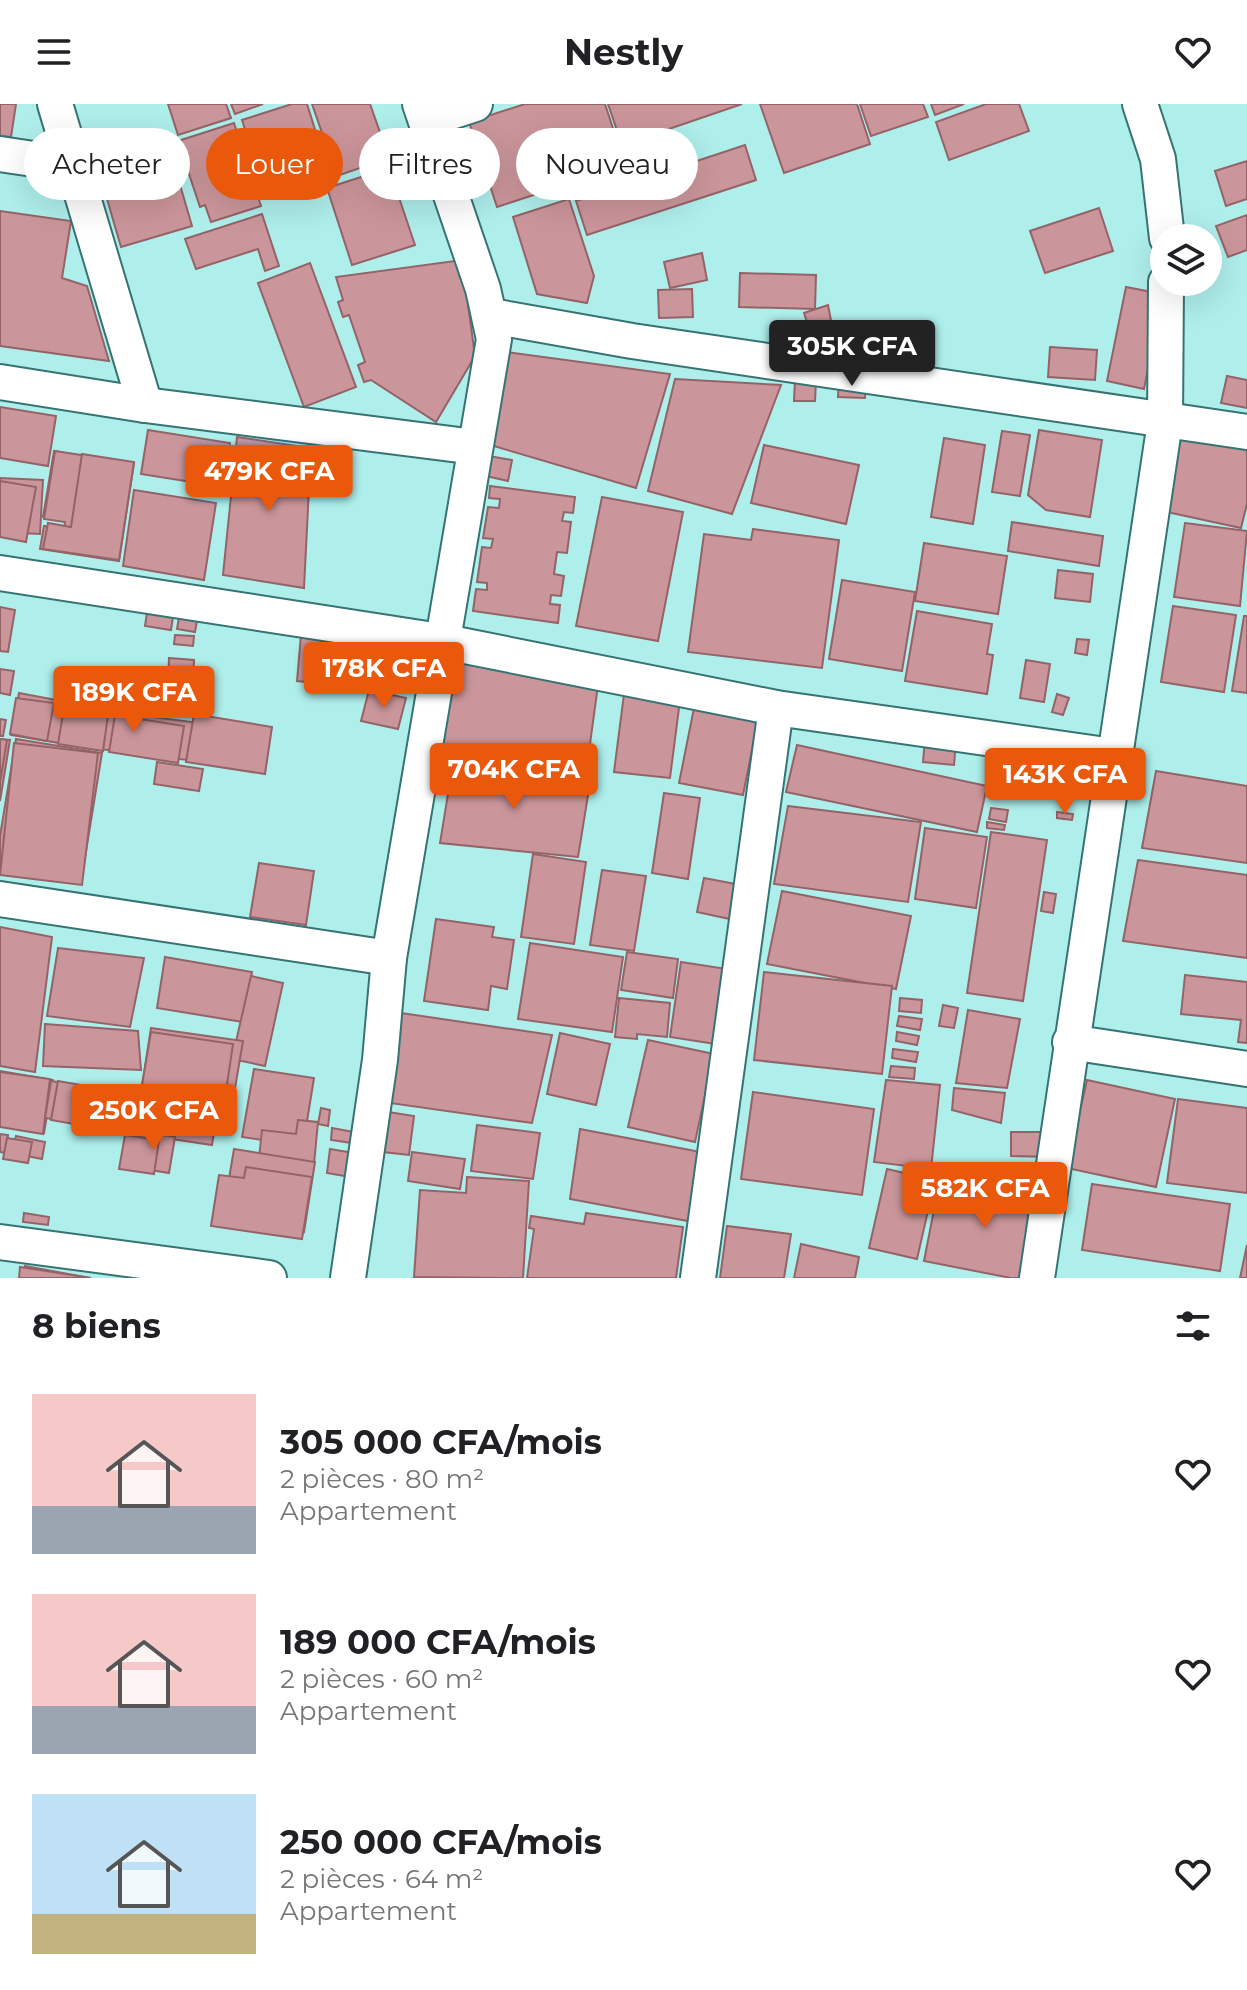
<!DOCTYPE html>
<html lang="fr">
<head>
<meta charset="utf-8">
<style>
	body { margin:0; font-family:Montserrat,sans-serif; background:#f2f2f2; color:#202124; height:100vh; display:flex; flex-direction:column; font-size:30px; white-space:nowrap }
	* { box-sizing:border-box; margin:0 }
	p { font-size:26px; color:#757577 }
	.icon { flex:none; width:44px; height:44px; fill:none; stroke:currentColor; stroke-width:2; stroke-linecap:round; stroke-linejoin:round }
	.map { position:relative; height:1174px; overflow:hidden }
	.drawer { display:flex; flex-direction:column; background:#fff; flex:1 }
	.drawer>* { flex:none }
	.top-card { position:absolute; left:24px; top:24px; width:800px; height:72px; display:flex; gap:16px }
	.fabs { position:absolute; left:1150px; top:120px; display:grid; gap:16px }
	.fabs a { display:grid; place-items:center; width:72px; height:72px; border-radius:50%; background:#fff; box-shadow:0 8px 32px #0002; font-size:40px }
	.price { position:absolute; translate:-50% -68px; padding:0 18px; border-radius:8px; background:#ea580c; color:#fff; font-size:26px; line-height:52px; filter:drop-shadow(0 2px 4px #0008) }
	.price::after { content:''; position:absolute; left:50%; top:48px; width:24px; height:18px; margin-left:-12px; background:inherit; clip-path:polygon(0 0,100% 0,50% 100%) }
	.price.selected { background:#222; color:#fff }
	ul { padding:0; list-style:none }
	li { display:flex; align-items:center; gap:24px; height:200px; padding:0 32px }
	li span { display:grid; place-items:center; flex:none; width:224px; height:160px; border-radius:0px; color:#555 }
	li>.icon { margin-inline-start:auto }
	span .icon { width:96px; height:96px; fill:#fffc; stroke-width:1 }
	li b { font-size:34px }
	h2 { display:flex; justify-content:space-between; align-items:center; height:96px; padding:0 32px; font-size:34px }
	.chip { padding:0 28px; border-radius:36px; background:#fff; box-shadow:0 8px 32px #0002; font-size:28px; line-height:72px }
	.chip.selected { background:#ea580c; color:#fff }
	header { display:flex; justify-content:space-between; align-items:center; height:104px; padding:0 32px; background:#fff; font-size:36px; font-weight:700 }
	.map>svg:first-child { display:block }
	.building { fill:#cb969b; stroke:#946367; stroke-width:2 }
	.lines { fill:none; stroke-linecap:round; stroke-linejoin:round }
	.minor-casing { stroke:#367473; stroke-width:38 }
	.minor { stroke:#fff; stroke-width:34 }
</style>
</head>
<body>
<header><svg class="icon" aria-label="menu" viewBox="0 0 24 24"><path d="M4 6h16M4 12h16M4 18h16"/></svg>Nestly<svg class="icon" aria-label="heart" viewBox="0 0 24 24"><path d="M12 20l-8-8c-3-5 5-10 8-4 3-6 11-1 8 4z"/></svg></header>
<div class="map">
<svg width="1247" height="1174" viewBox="0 0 1247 1174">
	<rect width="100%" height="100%" fill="#aeeeeb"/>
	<g class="building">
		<polygon points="0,0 16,0 11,33 0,32"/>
		<polygon points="168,0 226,0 231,14 178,31"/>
		<polygon points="231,0 263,0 235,10"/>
		<polygon points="292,0 307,0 330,73 267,94 242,16"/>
		<polygon points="312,0 370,0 389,54 337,72"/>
		<polygon points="525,0 605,0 625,61 497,103 469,18"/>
		<polygon points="608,0 742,0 622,41"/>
		<polygon points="760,0 857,0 870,40 784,69"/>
		<polygon points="860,0 923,0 928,13 871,32"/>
		<polygon points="931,0 964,0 935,11"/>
		<polygon points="986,0 1019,0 1029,27 949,56 936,18"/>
		<polygon points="234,19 261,102 211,118 205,101 200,103 178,37"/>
		<polygon points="745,41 756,76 587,131 576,97"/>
		<polygon points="169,43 192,122 121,143 98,64"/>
		<polygon points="1247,57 1247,95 1226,102 1215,67"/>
		<polygon points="389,64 415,141 352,161 327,84"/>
		<polygon points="569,95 594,172 587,199 537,190 513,113"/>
		<polygon points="1099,104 1113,147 1045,169 1030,127"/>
		<polygon points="0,107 71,117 62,174 87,182 109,257 0,242"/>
		<polygon points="262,110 279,162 265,167 258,145 196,165 185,135"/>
		<polygon points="1247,111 1247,146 1228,153 1216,122"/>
		<polygon points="702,149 707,176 670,184 664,158"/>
		<polygon points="462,156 475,252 436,318 371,276 364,278 358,261 365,258 349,211 343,213 338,198 343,196 336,173"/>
		<polygon points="310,159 356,283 304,303 258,179"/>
		<polygon points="740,169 816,171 815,205 739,203"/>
		<polygon points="1126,183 1163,190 1144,285 1107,277"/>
		<polygon points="692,185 693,213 659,214 658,186"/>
		<polygon points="828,201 833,227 812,234 804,209"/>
		<polygon points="1050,243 1097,246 1095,276 1048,273"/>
		<polygon points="506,248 670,270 636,384 487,340"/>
		<polygon points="1227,272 1247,276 1247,304 1221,299"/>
		<polygon points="839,273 866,274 865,294 838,293"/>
		<polygon points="675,275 781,281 732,410 648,387"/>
		<polygon points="795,275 816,277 815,297 794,297"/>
		<polygon points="0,303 56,312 48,362 0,354"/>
		<polygon points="148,326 230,339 223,383 141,370"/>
		<polygon points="1039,326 1102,336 1090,413 1046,406 1028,391"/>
		<polygon points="1002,327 1030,331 1020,392 992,388"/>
		<polygon points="1171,327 1247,344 1247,400 1241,424 1153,405"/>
		<polygon points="237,333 311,344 304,484 223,471"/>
		<polygon points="944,334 985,341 973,420 931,413"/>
		<polygon points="764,341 859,361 846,420 751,399"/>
		<polygon points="54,347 76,351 65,417 43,413"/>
		<polygon points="55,347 134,359 119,457 40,445 44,422 64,425 65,418 44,415"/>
		<polygon points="82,350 134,358 119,456 43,445 48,419 71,423"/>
		<polygon points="489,352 512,356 508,377 486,372"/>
		<polygon points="0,374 43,376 40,430 0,428"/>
		<polygon points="0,377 36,383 26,438 0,433"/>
		<polygon points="490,382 575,393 573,409 564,408 562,417 571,418 567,449 557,448 554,470 564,472 561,492 551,491 550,500 560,501 558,519 473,507 476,485 487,486 487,479 477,478 482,443 491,444 493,435 483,434 488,403 499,404 500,395 489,394"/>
		<polygon points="134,386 216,399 204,476 123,462"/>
		<polygon points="602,393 683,408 658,537 576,522"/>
		<polygon points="1012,418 1103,432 1099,462 1008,447"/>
		<polygon points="1185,419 1247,427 1240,502 1174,493"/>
		<polygon points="753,425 839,436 822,564 688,548 704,430 751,436"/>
		<polygon points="924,439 1007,452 998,510 915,497"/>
		<polygon points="1058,466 1093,470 1090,498 1055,494"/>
		<polygon points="842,476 915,488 902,567 829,555"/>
		<polygon points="1173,502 1236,511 1224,588 1161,578"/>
		<polygon points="0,503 15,506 8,548 0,547"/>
		<polygon points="917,507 992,520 987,550 993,551 987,590 905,577"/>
		<polygon points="147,509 173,513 171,526 145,522"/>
		<polygon points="1244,512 1247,512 1247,589 1232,587"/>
		<polygon points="179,514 197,517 195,528 177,525"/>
		<polygon points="329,527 354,531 347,573 321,569"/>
		<polygon points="175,531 194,532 193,542 174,540"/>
		<polygon points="301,531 321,532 317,579 297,577"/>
		<polygon points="356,532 380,537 373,577 349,573"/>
		<polygon points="1077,535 1089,536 1087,551 1075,549"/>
		<polygon points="448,549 598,581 587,662 430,638"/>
		<polygon points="169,554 194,556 193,582 168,580"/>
		<polygon points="1026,556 1050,560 1044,598 1020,594"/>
		<polygon points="0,565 14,567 10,591 0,589"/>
		<polygon points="369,586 406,594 398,625 361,617"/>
		<polygon points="19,589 67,598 59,639 11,631"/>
		<polygon points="624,590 680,596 670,674 614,668"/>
		<polygon points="1057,590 1069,594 1063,611 1052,608"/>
		<polygon points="16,594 54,599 47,637 10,630"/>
		<polygon points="696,594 760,606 743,691 679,679"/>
		<polygon points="72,603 200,619 195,657 67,641"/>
		<polygon points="64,604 108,611 103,647 58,640"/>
		<polygon points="194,610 272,623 265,670 186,658"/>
		<polygon points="115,611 184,622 178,659 109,648"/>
		<polygon points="0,615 6,616 3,632 0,632"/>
		<polygon points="925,634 956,637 954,661 923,658"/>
		<polygon points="0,635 10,636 0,697"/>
		<polygon points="0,635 7,636 0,679"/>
		<polygon points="16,635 102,649 81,778 0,766 0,732"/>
		<polygon points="14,639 98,649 82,781 0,771"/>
		<polygon points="797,641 987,682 977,728 786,688"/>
		<polygon points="1030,649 1045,652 1039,680 1024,677"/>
		<polygon points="157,658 203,665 199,687 154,680"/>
		<polygon points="453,659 590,679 578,753 440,739"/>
		<polygon points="1156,667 1247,682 1247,759 1142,744"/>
		<polygon points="664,689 700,694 688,775 652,769"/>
		<polygon points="788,702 921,718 908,798 774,780"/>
		<polygon points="991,704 1008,706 1006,718 989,715"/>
		<polygon points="1057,708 1073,710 1072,716 1057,714"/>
		<polygon points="987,718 1005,721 1004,726 987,724"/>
		<polygon points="925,724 987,733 976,804 915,795"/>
		<polygon points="991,728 1047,736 1023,897 967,889"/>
		<polygon points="533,750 586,758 574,840 521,833"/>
		<polygon points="1138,756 1247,771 1247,854 1123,837"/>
		<polygon points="259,759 314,767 306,821 250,813"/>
		<polygon points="602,766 646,772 634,847 590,841"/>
		<polygon points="704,774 746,782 739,817 697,808"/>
		<polygon points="782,787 911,812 896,885 767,860"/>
		<polygon points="1044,788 1056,790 1053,809 1041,807"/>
		<polygon points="436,815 494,823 492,833 514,836 507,885 491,882 488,906 424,897"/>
		<polygon points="0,823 52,833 35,968 0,962"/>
		<polygon points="530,839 623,853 612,928 518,915"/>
		<polygon points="58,844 144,854 130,923 47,912"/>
		<polygon points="627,848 678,855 673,894 621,886"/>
		<polygon points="165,853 252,868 243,918 157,904"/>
		<polygon points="681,858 727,865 716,940 670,933"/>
		<polygon points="764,868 892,882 882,970 754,956"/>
		<polygon points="1185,871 1247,878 1247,939 1238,938 1241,916 1181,910"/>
		<polygon points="251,872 283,879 265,962 232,955"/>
		<polygon points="619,894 670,899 667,933 637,930 637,935 615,933"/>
		<polygon points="900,894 922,896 921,909 899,907"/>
		<polygon points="943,901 958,904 954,924 939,922"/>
		<polygon points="968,906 1020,915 1007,984 956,979"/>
		<polygon points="394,908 552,931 532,1019 383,998"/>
		<polygon points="899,912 922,915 920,926 897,922"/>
		<polygon points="45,920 138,927 141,966 43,962"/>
		<polygon points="151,924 243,937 233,996 142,982"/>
		<polygon points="151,928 233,940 225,994 142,981"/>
		<polygon points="897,928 919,932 917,941 896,937"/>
		<polygon points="560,929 610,940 596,1001 547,990"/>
		<polygon points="648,936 714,950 695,1038 628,1023"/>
		<polygon points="893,945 918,948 916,958 892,954"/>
		<polygon points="891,962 915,964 914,975 889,973"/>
		<polygon points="254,965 314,974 303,1042 242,1033"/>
		<polygon points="0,967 53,976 44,1029 0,1022"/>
		<polygon points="0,968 50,975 43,1030 0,1023"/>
		<polygon points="886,976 940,981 931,1065 874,1058"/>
		<polygon points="1087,976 1175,995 1156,1083 1067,1064"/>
		<polygon points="51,977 129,989 122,1026 45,1014"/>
		<polygon points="58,977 144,992 137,1031 51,1016"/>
		<polygon points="954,984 1005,989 1001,1019 952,1006"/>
		<polygon points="753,988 874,1005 862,1091 741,1075"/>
		<polygon points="1178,995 1247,1004 1247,1089 1167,1079"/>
		<polygon points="130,997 217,1010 212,1041 125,1028"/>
		<polygon points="321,1004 330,1006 328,1022 318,1020"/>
		<polygon points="388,1008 414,1012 409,1051 383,1048"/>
		<polygon points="298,1016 318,1018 314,1060 259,1054 262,1026 296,1030"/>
		<polygon points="477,1021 540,1029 533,1075 471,1067"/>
		<polygon points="332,1024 354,1028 352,1039 331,1036"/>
		<polygon points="580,1025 706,1049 693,1118 570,1095"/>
		<polygon points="138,1027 175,1033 169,1069 132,1063"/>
		<polygon points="1011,1028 1051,1028 1051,1053 1011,1052"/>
		<polygon points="0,1030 8,1031 6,1049 0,1048"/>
		<polygon points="125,1031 159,1036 154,1070 119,1065"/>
		<polygon points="16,1032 45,1038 42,1055 12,1049"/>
		<polygon points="7,1034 32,1038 28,1059 3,1055"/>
		<polygon points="234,1045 315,1058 304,1128 222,1116"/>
		<polygon points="330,1045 366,1051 362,1075 327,1069"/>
		<polygon points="412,1048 465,1055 460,1085 408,1077"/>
		<polygon points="246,1063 312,1073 302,1135 211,1122 219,1071 244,1074"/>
		<polygon points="887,1065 935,1076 917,1155 869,1144"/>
		<polygon points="467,1073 529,1077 523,1174 414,1173 420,1086 466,1089"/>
		<polygon points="940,1075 1047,1096 1031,1174 1011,1174 924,1157"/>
		<polygon points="1092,1080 1230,1100 1220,1167 1082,1146"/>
		<polygon points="24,1109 49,1113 48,1121 23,1118"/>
		<polygon points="586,1109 683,1123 676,1174 527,1174 534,1125 529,1124 531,1112 584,1120"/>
		<polygon points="727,1122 791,1130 784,1174 720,1174"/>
		<polygon points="801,1140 859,1153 855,1174 794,1174"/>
		<polygon points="1247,1141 1247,1174 1240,1174"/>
		<polygon points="25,1162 90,1174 23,1174"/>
		<polygon points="20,1163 91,1174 19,1174"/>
	</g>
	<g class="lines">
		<g class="minor-casing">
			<g id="minor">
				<polyline points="55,0 145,301"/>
				<polyline points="1140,0 1158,55 1167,134"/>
				<polyline points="426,16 475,0"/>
				<polyline points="0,50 74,61"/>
				<polyline points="491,212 632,237 1247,328"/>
				<polyline points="0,278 145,301 475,343"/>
				<polyline points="0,469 440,537 776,604 1113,652"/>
				<polyline points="0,795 389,854"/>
				<polyline points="1070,938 1247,965"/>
				<polyline points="0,1138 269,1174"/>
				<polyline points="348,1174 380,956 389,854 494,235 483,185 420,0"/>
				<polyline points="698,1174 776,604"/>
				<polyline points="1037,1174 1165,318 1166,178"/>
			</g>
		</g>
		<use href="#minor" class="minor"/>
	</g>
</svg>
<div class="fabs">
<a><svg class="icon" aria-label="layers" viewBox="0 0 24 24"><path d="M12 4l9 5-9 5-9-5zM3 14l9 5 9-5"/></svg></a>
</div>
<b class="price selected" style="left:852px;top:284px">305K CFA</b>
<b class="price" style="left:269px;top:409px">479K CFA</b>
<b class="price" style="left:384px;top:606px">178K CFA</b>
<b class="price" style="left:134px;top:630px">189K CFA</b>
<b class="price" style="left:514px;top:707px">704K CFA</b>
<b class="price" style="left:1065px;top:712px">143K CFA</b>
<b class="price" style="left:154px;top:1048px">250K CFA</b>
<b class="price" style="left:985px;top:1126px">582K CFA</b>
<div class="top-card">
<a class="chip">Acheter</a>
<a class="chip selected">Louer</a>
<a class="chip">Filtres</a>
<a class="chip">Nouveau</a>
</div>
</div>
<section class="drawer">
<h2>8 biens<svg class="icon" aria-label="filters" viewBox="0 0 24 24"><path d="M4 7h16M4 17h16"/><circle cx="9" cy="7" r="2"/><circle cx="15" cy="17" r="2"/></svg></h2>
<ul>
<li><span style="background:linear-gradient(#f6c9c9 70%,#9aa5b1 0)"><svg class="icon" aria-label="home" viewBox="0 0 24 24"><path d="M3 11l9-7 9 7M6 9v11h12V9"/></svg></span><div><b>305 000 CFA/mois</b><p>2 pièces · 80 m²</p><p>Appartement</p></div><svg class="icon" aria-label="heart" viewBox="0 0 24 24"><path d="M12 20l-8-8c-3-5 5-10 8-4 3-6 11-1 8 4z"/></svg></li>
<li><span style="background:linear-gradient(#f6c9c9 70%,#9aa5b1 0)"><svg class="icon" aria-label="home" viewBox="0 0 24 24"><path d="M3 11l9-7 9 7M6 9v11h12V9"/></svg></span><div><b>189 000 CFA/mois</b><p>2 pièces · 60 m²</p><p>Appartement</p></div><svg class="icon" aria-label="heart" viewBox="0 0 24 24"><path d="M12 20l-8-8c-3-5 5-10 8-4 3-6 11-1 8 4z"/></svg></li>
<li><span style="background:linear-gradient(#bfe0f5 75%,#c2b280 0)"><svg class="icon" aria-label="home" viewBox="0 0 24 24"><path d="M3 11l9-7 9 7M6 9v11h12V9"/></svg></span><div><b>250 000 CFA/mois</b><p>2 pièces · 64 m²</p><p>Appartement</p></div><svg class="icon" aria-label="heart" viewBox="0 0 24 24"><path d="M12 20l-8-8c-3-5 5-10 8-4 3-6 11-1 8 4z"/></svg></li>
</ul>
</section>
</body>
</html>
